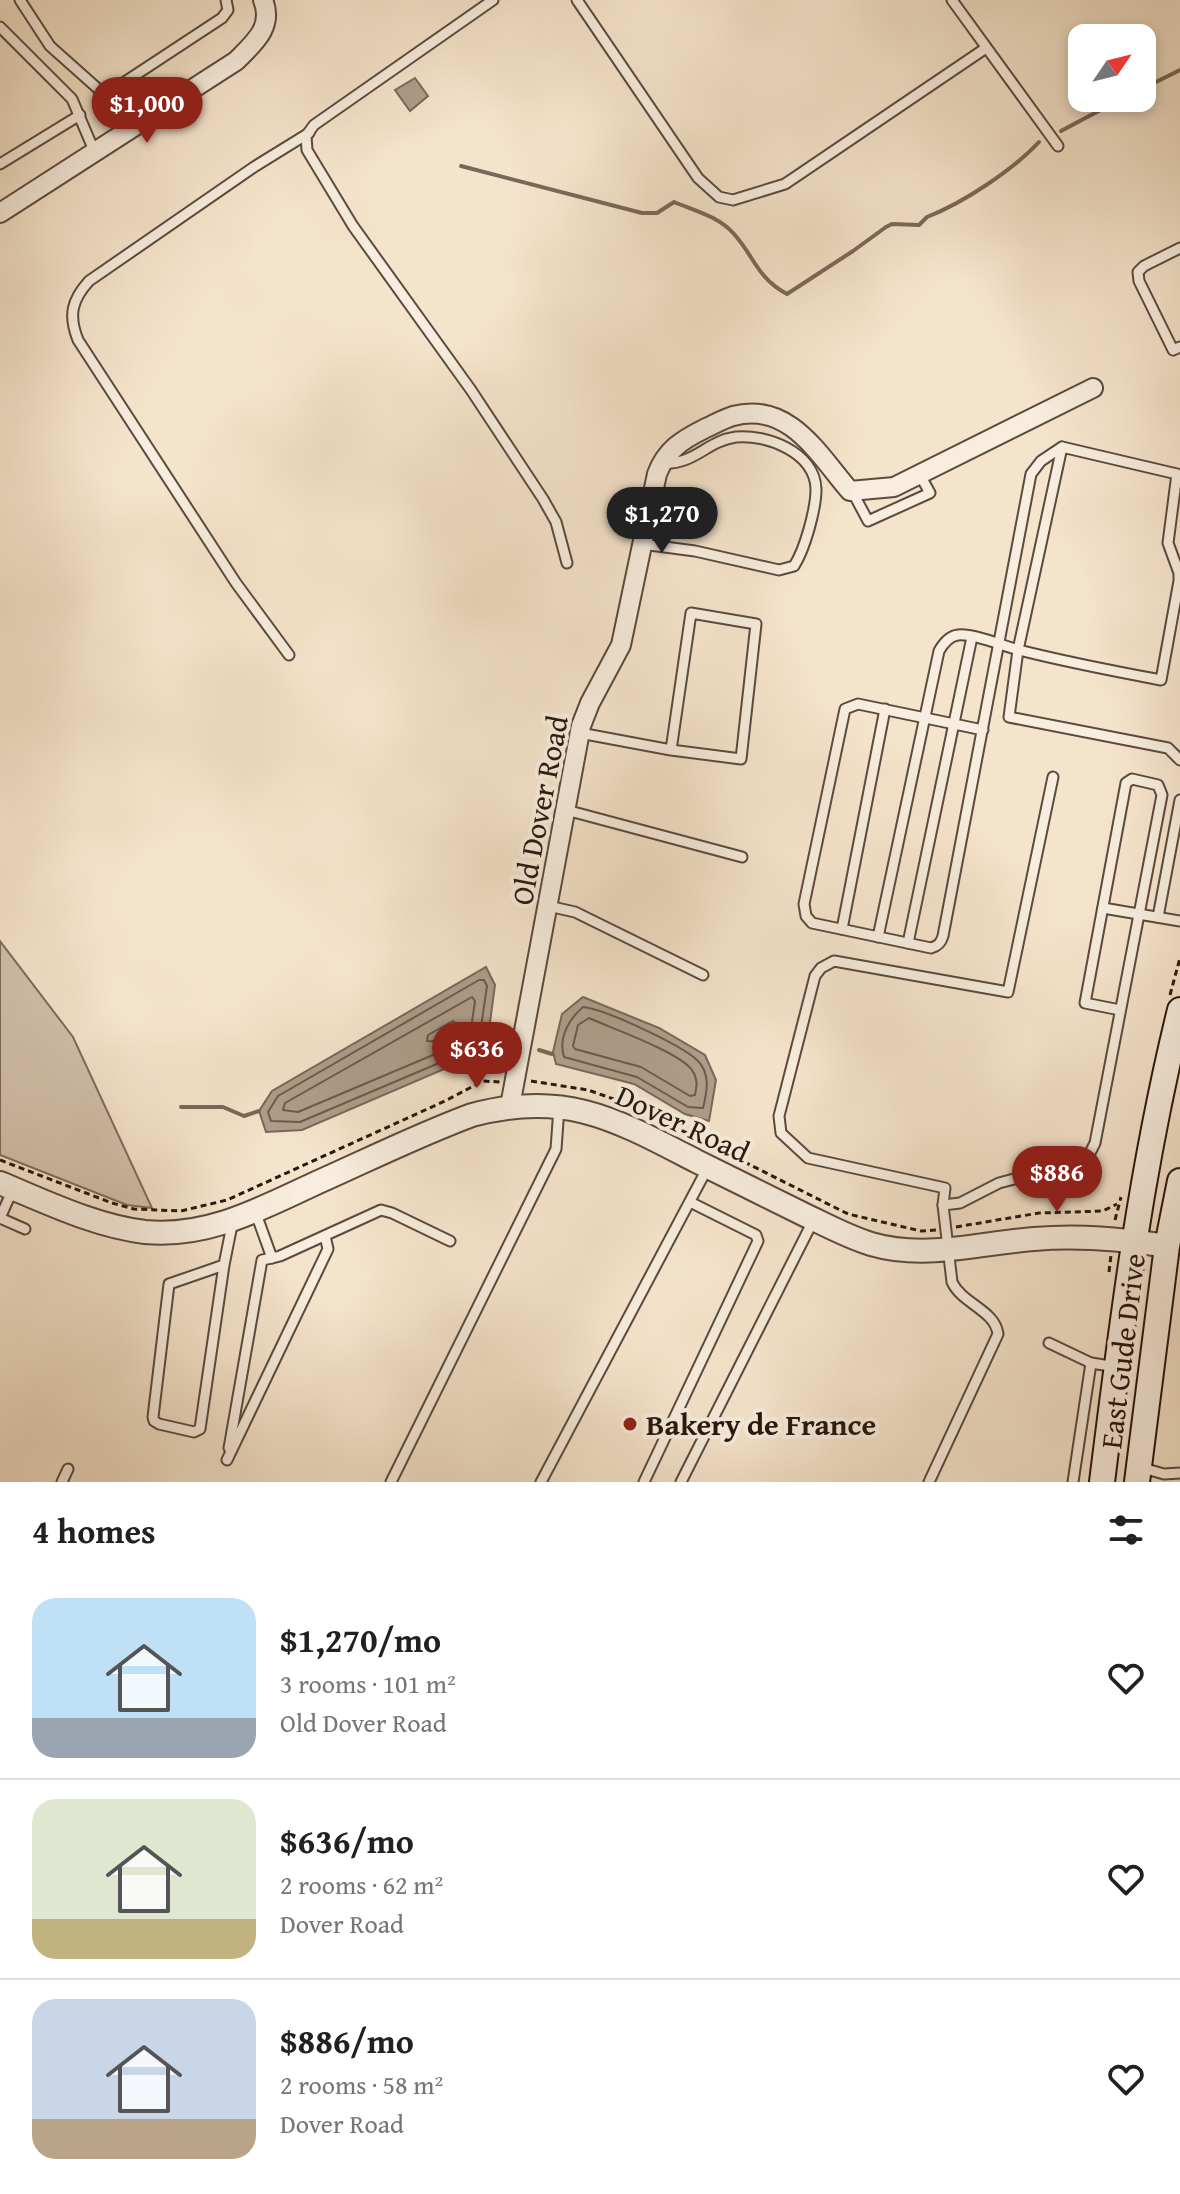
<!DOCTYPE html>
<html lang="en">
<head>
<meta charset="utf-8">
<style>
	body { margin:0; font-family:"Gentium Book Plus",serif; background:#f2f2f2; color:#202124; height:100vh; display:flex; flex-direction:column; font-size:30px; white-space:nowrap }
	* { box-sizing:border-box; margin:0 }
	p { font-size:26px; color:#757577 }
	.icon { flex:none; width:44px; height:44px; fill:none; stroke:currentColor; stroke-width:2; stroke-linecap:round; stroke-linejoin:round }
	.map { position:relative; height:1482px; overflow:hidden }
	.panel { display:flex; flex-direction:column; background:#fff; flex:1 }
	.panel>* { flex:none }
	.needle { width:52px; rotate:55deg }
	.fabs { position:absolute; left:1068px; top:24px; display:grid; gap:16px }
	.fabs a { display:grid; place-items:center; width:88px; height:88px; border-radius:16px; background:#fff; box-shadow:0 4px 12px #0003; font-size:40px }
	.price { position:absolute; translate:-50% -68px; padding:0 18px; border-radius:28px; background:#8f2418; color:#fff; font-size:26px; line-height:52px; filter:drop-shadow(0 2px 4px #0008) }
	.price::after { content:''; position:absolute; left:50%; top:48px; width:24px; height:18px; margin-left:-12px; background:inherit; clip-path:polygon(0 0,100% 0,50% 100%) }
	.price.active { background:#222; color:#fff }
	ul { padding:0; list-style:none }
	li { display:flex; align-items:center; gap:24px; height:200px; padding:0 32px }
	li+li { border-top:2px solid #e0e0e0 }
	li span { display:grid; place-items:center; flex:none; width:224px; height:160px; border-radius:24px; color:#555 }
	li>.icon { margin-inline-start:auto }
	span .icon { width:96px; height:96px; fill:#fffc; stroke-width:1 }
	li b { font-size:34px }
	h2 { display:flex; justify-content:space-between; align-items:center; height:96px; padding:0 32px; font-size:34px }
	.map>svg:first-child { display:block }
	.green { fill:#d2c1ac; stroke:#7d6c5d; stroke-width:2 }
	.water { fill:#af9e8b; stroke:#796859; stroke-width:2 }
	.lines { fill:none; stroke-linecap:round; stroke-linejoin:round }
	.shore { stroke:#6c5a4c; stroke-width:2 }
	.stream { stroke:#796859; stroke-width:4 }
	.service-casing { stroke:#5b4a3e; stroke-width:13 }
	.minor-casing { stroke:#5b4a3e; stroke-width:22 }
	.tertiary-casing { stroke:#5b4a3e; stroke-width:26 }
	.secondary-casing { stroke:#28170e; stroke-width:28 }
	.path { stroke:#28170e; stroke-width:3; stroke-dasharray:6 4; stroke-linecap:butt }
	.service { stroke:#f8edde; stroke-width:9 }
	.minor { stroke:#f8edde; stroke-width:18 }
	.tertiary { stroke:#f8edde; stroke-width:22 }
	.secondary { stroke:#f8edde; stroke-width:24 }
	.poi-dot { fill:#8f2418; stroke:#f8edde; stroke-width:3 }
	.labels { text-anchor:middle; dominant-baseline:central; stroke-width:8; stroke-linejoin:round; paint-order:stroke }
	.street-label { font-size:30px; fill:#28170e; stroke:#f8edde }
	.poi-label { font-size:30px; font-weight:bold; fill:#28170e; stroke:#f8edde; text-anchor:start }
</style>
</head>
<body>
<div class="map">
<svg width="1180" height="1482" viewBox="0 0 1180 1482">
	<rect width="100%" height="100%" fill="#f5e4cc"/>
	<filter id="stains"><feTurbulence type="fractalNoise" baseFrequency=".0025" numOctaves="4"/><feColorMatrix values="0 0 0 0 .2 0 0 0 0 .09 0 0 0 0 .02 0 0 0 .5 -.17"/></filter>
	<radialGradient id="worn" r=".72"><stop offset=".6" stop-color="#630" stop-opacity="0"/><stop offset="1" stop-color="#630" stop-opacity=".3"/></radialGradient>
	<polygon class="green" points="0,941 73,1037 152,1208 127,1205 0,1155"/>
	<g class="water">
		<polygon points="415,78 428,96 410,111 395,90"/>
		<polygon points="486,967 495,985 488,1037 470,1058 302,1130 266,1132 259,1111 272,1091"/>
		<polygon points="583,997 659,1028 705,1055 716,1080 709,1121 685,1114 634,1084 556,1064 553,1052 562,1014"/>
	</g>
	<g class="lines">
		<g class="shore">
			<polygon points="479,980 484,980 487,986 480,1034 465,1052 300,1122 271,1121 268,1112 278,1096"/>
			<polygon points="472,997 475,1001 471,1029 459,1044 298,1112 283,1110 285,1103"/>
			<path d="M 583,1007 C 605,1009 681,1045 697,1060 C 711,1073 707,1092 703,1108 L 688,1107 L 637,1077 L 564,1057 C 558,1038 569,1019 583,1007 Z"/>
			<path d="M 589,1018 C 611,1028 679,1052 692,1070 C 698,1079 697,1085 695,1095 L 690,1096 L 641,1067 L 575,1049 L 573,1046 L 578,1025 Z"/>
			<path d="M 453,1021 L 458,1025 C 452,1034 438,1043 427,1041 L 428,1035 Z"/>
		</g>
		<g class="stream">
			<polyline points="1142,89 1180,70"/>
			<polyline points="1061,131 1123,98"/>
			<path d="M 461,166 L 642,213 L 657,213 L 674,202 C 695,211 718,216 734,234 C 754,256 757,278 787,294 L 853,251 L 886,227 L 892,224 L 919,225 L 927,217 C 963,203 1013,170 1039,142"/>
			<polyline points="488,1037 496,1040"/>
			<polyline points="539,1050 552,1054"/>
			<polyline points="181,1107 223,1107 244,1116 259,1111"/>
		</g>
		<g class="service-casing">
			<g id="service">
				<polyline points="20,0 50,46 105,95 129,132"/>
				<polyline points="493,0 314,125 306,136 307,150 353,226 471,390 543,499 556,522 567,563"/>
				<polyline points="577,0 698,178 719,197 733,200 785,184 986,48"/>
				<polyline points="952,0 1058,146"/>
				<polyline points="0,27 72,99 95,153"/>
				<polyline points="105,95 222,18 228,10 226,0"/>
				<polyline points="0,164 80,115"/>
				<polyline points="1180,248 1144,266 1138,272 1139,281 1173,350 1180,347"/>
				<polyline points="852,491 868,521 930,493 920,475"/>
				<path d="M 642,544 L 695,551 L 779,570 L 794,566 C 805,549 816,509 816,489 C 815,452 766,434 736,437 C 706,441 694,466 661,463"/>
				<path d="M 289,655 L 236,583 L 78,340 C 68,315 72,300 89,281 L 254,167 L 309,133"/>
				<path d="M 983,730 L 858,704 L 845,709 L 804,904 L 806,916 L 812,923 L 931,948 C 938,946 941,943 943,936 L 1031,474 L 1041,461 L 1062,447"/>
				<polyline points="580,733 671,750 741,759 756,624 691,613 671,750"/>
				<polyline points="566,810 742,857"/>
				<polyline points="548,906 575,912 703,975"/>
				<polyline points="1103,908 1180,921"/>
				<polyline points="1158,917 1180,800"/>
				<polyline points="842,929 885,709"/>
				<path d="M 878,937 L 939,651 C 943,644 949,636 958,635 C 973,633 1003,646 1019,650 C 1066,662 1113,671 1161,680 L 1179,581 L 1179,573 L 1168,543 L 1177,474 L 1062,447 L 1018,650 L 1009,717 L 1168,748 L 1180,760"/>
				<polyline points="908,943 972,637"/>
				<polyline points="943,1205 960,1203 999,1183 1082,1161 1088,1157 1095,1143 1162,795 1158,785 1132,779 1126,783 1085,1003 1120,1010"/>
				<polyline points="255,1211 272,1258 280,1256 381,1210 392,1213 450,1241"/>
				<polyline points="0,1218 13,1189"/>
				<polyline points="0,1218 25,1229"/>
				<polyline points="224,1265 169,1284 153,1417 154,1421 159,1424 194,1432 200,1429 224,1265 233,1220"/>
				<polyline points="1049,1343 1091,1363"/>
				<polyline points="229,1448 262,1260 272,1258"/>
				<polyline points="227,1460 328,1249 325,1236"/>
				<polyline points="1139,1467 1164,1474 1180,1473"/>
				<polyline points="62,1482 68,1469"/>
				<polyline points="391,1482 556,1149 559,1108"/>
				<polyline points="541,1482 708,1167"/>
				<polyline points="644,1482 758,1241 756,1235 690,1202"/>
				<polyline points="681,1482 813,1221"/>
				<path d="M 929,1482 L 998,1334 C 995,1310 962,1304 952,1282 L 943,1205 L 945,1188 L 808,1158 L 781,1133 L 779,1116 L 815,976 L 821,968 L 834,961 L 1008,992 L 1053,777"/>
				<polyline points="1073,1482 1091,1363 1117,1367"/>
			</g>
		</g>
		<g class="minor-casing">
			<g id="minor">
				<path d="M 0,213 L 236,61 C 254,43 274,27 263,0"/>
				<path d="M 510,1106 L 581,726 L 590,703 L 621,645 L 657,474 C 666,450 682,440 704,429 C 713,425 723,419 733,416 C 789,401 818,454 850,491 L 894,487 L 1093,388"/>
			</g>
		</g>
		<g class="tertiary-casing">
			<path id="tertiary" d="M 0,1183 C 46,1202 95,1226 145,1232 C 207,1238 260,1209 314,1184 C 366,1161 418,1135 472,1115 C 565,1090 615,1119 696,1161 C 732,1179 769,1197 805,1215 C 826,1225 848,1237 871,1244 C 925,1260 980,1243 1034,1239 C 1080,1235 1122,1239 1167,1246"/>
		</g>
		<g class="secondary-casing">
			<g id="secondary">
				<path d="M 1102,1482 C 1122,1322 1141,1168 1180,1010"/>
				<polyline points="1137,1482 1167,1246 1180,1181"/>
			</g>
		</g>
		<g class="path">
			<polyline points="1170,995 1180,958"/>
			<polyline points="531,1081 588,1090 631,1105 848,1214 921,1231 936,1230"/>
			<polyline points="0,1160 112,1203 134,1209 181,1211 227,1200 445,1101 483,1081 500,1082"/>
			<polyline points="1115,1220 1121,1197"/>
			<polyline points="956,1227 1039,1213 1103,1211 1117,1204"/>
			<polyline points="1109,1272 1111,1255"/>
		</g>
		<use href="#service" class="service"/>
		<use href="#minor" class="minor"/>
		<use href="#tertiary" class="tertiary"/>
		<use href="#secondary" class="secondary"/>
	</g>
	<circle class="poi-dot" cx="630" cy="1424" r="8"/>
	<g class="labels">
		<g class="street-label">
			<text transform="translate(539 810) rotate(-79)">Old Dover Road</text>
			<text transform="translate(683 1123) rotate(25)">Dover Road</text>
			<text transform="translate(1122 1351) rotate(-83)">East Gude Drive</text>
		</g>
		<g class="poi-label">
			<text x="646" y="1424">Bakery de France</text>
		</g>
	</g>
	<rect width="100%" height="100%" filter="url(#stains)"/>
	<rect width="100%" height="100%" fill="url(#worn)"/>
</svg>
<div class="fabs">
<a><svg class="needle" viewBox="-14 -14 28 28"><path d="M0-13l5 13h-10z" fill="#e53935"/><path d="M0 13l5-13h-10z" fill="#757577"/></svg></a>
</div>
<b class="price" style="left:147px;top:145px">$1,000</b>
<b class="price active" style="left:662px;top:555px">$1,270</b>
<b class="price" style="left:477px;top:1090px">$636</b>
<b class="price" style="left:1057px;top:1214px">$886</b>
</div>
<section class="panel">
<h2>4 homes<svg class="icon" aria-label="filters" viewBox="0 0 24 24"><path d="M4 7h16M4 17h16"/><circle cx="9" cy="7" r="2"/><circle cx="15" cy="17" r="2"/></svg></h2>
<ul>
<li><span style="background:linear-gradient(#bfe0f5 75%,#9aa5b1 0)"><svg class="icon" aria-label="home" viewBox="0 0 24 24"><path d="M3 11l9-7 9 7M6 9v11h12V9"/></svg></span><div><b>$1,270/mo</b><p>3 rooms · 101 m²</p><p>Old Dover Road</p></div><svg class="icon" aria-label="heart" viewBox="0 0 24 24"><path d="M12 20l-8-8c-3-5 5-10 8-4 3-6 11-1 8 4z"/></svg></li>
<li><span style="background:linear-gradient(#dfe7d0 75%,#c2b280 0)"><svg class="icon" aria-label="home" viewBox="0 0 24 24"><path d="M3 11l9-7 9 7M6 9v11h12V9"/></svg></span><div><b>$636/mo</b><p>2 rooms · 62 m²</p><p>Dover Road</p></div><svg class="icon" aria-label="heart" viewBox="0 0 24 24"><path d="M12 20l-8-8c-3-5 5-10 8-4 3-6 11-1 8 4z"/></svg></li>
<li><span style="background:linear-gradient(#c9d6e8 75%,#b9a48a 0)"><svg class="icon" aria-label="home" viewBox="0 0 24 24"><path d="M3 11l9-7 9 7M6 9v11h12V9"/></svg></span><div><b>$886/mo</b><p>2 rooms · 58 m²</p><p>Dover Road</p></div><svg class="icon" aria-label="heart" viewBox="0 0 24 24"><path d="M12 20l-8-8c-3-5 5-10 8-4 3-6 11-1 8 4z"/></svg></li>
</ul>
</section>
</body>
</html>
